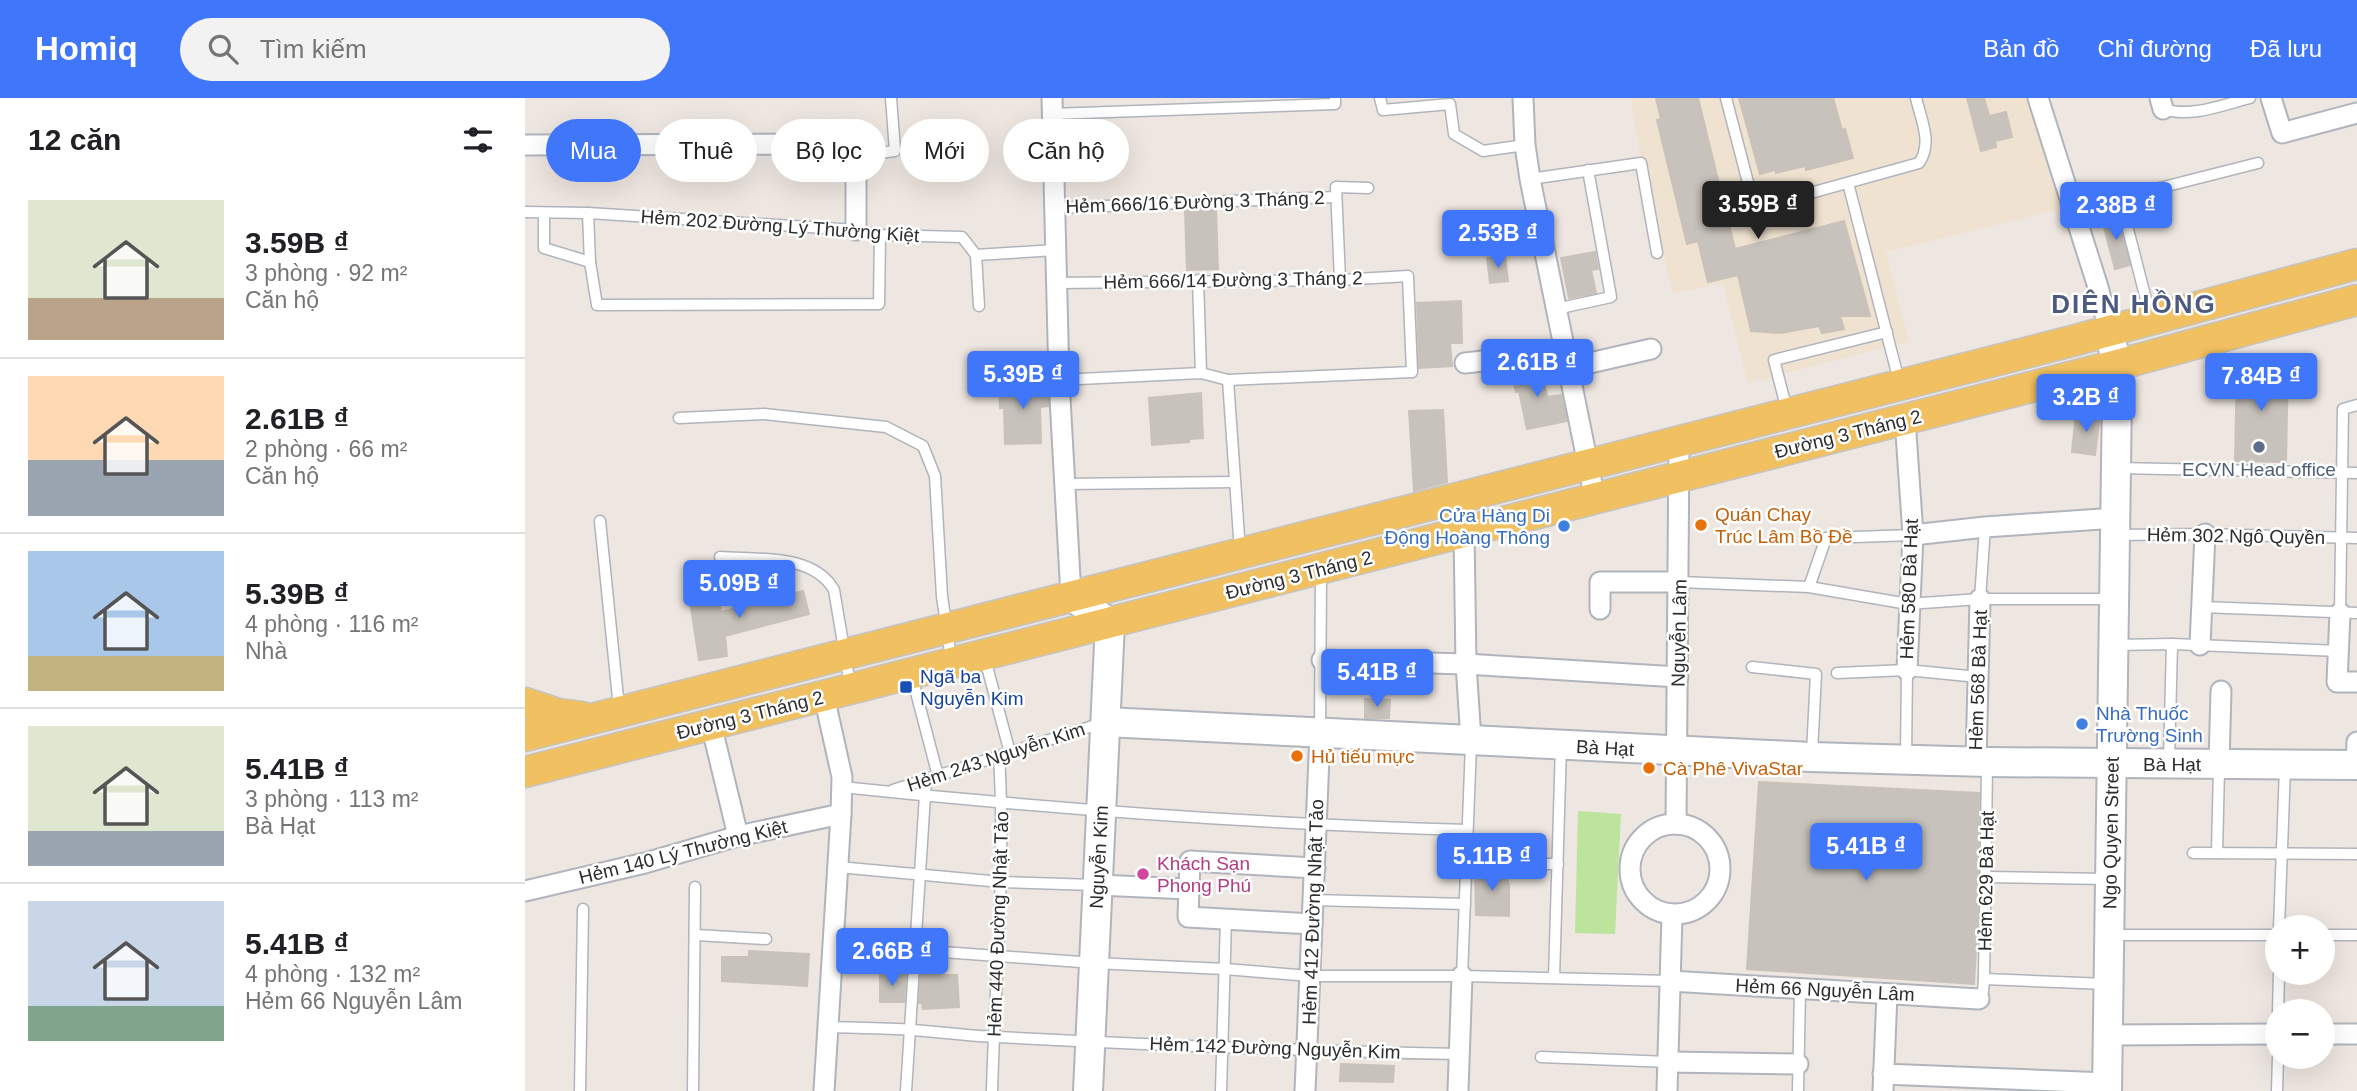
<!DOCTYPE html>
<html lang="vi">
<head>
<meta charset="utf-8">
<style>
	body { margin:0; font-family:Helvetica,sans-serif; background:#f2f2f2; color:#202124; height:100vh; display:flex; flex-direction:column; font-size:26px; white-space:nowrap }
	* { box-sizing:border-box; margin:0 }
	p { font-size:23px; color:#757577 }
	.icon { flex:none; width:38px; height:38px; fill:none; stroke:currentColor; stroke-width:2; stroke-linecap:round; stroke-linejoin:round }
	.map { position:relative; flex:1; overflow:hidden }
	.drawer { display:flex; flex-direction:column; background:#fff; width:525px }
	.drawer>* { flex:none }
	.top-card { position:absolute; left:21px; top:21px; width:665px; height:63px; display:flex; gap:14px }
	.fabs { position:absolute; left:1740px; top:817px; display:grid; gap:14px }
	.fabs a { display:grid; place-items:center; width:70px; height:70px; border-radius:50%; background:#fff; box-shadow:0 7px 28px #0002; font-size:35px }
	.price { position:absolute; translate:-50% -60px; padding:0 16px; border-radius:7px; background:#4076fa; color:#fff; font-size:23px; line-height:46px; filter:drop-shadow(0 2px 4px #0008) }
	.price::after { content:''; position:absolute; left:50%; top:42px; width:21px; height:16px; margin-left:-10px; background:inherit; clip-path:polygon(0 0,100% 0,50% 100%) }
	.price.on { background:#222; color:#fff }
	ul { padding:0; list-style:none }
	li { display:flex; align-items:center; gap:21px; height:175px; padding:0 28px }
	li+li { border-top:2px solid #e0e0e0 }
	li span { display:grid; place-items:center; flex:none; width:196px; height:140px; border-radius:0px; color:#555 }
	li>.icon { margin-inline-start:auto }
	span .icon { width:84px; height:84px; fill:#fffc; stroke-width:1 }
	li b { font-size:30px }
	h2 { display:flex; justify-content:space-between; align-items:center; height:84px; padding:0 28px; font-size:30px }
	.chip { padding:0 24px; border-radius:32px; background:#fff; box-shadow:0 7px 28px #0002; font-size:24px; line-height:63px }
	.chip.on { background:#4076fa; color:#fff }
	header { display:flex; align-items:center; gap:42px; box-sizing:border-box; height:98px; padding:0 35px; background:#4076fa; color:#fff }
	header strong { font-size:33px }
	nav { display:flex; gap:38px; margin-inline-start:auto; font-size:24px }
	.search { width:490px; height:63px; background:#f2f2f2; display:flex; align-items:center; gap:18px; box-sizing:border-box; padding:0 24px; border-radius:38px; color:#757577; font-size:26px }
	main { display:flex; flex:1; min-height:0 }
	.map>svg:first-child { display:block }
	.education { fill:#efe2d0 }
	.green { fill:#bce49d }
	.building { fill:#c7c2bb; stroke:#cac2b9; stroke-width:2 }
	.lines { fill:none; stroke-linecap:round; stroke-linejoin:round }
	.lane-casing { stroke:#b0b4bd; stroke-width:13 }
	.street-casing { stroke:#b0b4bd; stroke-width:23 }
	.secondary-casing { stroke:#b0b4bd; stroke-width:32 }
	.primary-casing { stroke:#c4c4c4; stroke-width:33 }
	.lane { stroke:#fff; stroke-width:10 }
	.street { stroke:#fff; stroke-width:19 }
	.secondary { stroke:#fff; stroke-width:28 }
	.primary { stroke:#f1c161; stroke-width:30 }
	.service-dot { fill:#5c6f8a; stroke:#fff; stroke-width:2.5 }
	.food-dot { fill:#e8710a; stroke:#fff; stroke-width:2.5 }
	.shop-dot { fill:#3f7fe0; stroke:#fff; stroke-width:2.5 }
	.transit-dot { fill:#1a4fb4; stroke:#fff; stroke-width:2.5 }
	.hotel-dot { fill:#d1479c; stroke:#fff; stroke-width:2.5 }
	.labels { text-anchor:middle; dominant-baseline:central; stroke-width:5; stroke-linejoin:round; paint-order:stroke }
	.street-label { font-size:19px; fill:#2d2d2d; stroke:#fff }
	.service-label { font-size:19px; fill:#4e5e75; stroke:#fff }
	.food-label { font-size:19px; fill:#c56008; stroke:#fff; text-anchor:start }
	.shop-label { font-size:19px; fill:#366cbe; stroke:#fff; text-anchor:end }
	.transit-label { font-size:19px; fill:#164399; stroke:#fff; text-anchor:start }
	.hotel-label { font-size:19px; fill:#b23c85; stroke:#fff; text-anchor:start }
	.district-label { font-size:26px; font-weight:bold; letter-spacing:2px; fill:#4c5a7f; stroke:#fff }
</style>
</head>
<body>
<header>
<strong>Homiq</strong>
<div class="search"><svg class="icon" aria-label="search" viewBox="0 0 24 24"><circle cx="10" cy="10" r="6"/><path d="M15 15l6 6"/></svg>Tìm kiếm</div>
<nav><a>Bản đồ</a><a>Chỉ đường</a><a>Đã lưu</a></nav>
</header>
<main>
<section class="drawer">
<h2>12 căn<svg class="icon" aria-label="filters" viewBox="0 0 24 24"><path d="M4 7h16M4 17h16"/><circle cx="9" cy="7" r="2"/><circle cx="15" cy="17" r="2"/></svg></h2>
<ul>
<li><span style="background:linear-gradient(#dfe7d0 70%,#b9a48a 0)"><svg class="icon" aria-label="home" viewBox="0 0 24 24"><path d="M3 11l9-7 9 7M6 9v11h12V9"/></svg></span><div><b>3.59B ₫</b><p>3 phòng · 92 m²</p><p>Căn hộ</p></div></li>
<li><span style="background:linear-gradient(#ffd9b3 60%,#9aa5b1 0)"><svg class="icon" aria-label="home" viewBox="0 0 24 24"><path d="M3 11l9-7 9 7M6 9v11h12V9"/></svg></span><div><b>2.61B ₫</b><p>2 phòng · 66 m²</p><p>Căn hộ</p></div></li>
<li><span style="background:linear-gradient(#a9c7e8 75%,#c2b280 0)"><svg class="icon" aria-label="home" viewBox="0 0 24 24"><path d="M3 11l9-7 9 7M6 9v11h12V9"/></svg></span><div><b>5.39B ₫</b><p>4 phòng · 116 m²</p><p>Nhà</p></div></li>
<li><span style="background:linear-gradient(#dfe7d0 75%,#9aa5b1 0)"><svg class="icon" aria-label="home" viewBox="0 0 24 24"><path d="M3 11l9-7 9 7M6 9v11h12V9"/></svg></span><div><b>5.41B ₫</b><p>3 phòng · 113 m²</p><p>Bà Hạt</p></div></li>
<li><span style="background:linear-gradient(#c9d6e8 75%,#7fa58c 0)"><svg class="icon" aria-label="home" viewBox="0 0 24 24"><path d="M3 11l9-7 9 7M6 9v11h12V9"/></svg></span><div><b>5.41B ₫</b><p>4 phòng · 132 m²</p><p>Hẻm 66 Nguyễn Lâm</p></div></li>
</ul>
</section>
<div class="map">
<svg width="1832" height="993" viewBox="0 0 1832 993">
	<rect width="100%" height="100%" fill="#eee6e0"/>
	<polygon class="education" points="1106,0 1502,0 1539,110 1361,154 1384,243 1223,285 1198,185 1148,195 1117,70"/>
	<polygon class="green" points="1053,713 1096,716 1090,836 1050,835"/>
	<g class="building">
		<polygon points="1131,0 1173,0 1210,151 1319,123 1345,218 1315,218 1319,231 1297,235 1294,228 1256,235 1226,233 1213,177 1183,184 1173,143 1162,146 1132,22 1136,21"/>
		<polygon points="1214,0 1308,0 1317,32 1320,31 1328,60 1281,72 1280,68 1251,75 1250,72 1235,76"/>
		<polygon points="1442,0 1459,0 1464,18 1481,14 1487,39 1470,43 1471,49 1456,53"/>
		<polygon points="691,112 693,171 662,172 660,113"/>
		<polygon points="1592,118 1605,167 1590,171 1577,122"/>
		<polygon points="1070,154 1073,171 1066,172 1071,195 1044,200 1036,160"/>
		<polygon points="980,158 983,183 965,185 962,160"/>
		<polygon points="936,203 937,245 925,245 927,268 894,270 892,205"/>
		<polygon points="1712,266 1763,267 1761,364 1710,363"/>
		<polygon points="1016,269 1022,299 1036,297 1042,323 1002,331 994,293 991,294 986,272"/>
		<polygon points="522,283 523,308 515,309 516,345 480,346 479,310 475,310 474,285"/>
		<polygon points="676,295 678,340 664,341 664,344 627,347 624,300"/>
		<polygon points="918,312 922,384 889,393 884,313"/>
		<polygon points="1551,315 1575,318 1570,357 1547,354"/>
		<polygon points="278,493 284,516 200,538 202,558 174,562 165,503 194,499 196,514"/>
		<polygon points="840,601 865,602 864,620 840,620"/>
		<polygon points="1234,684 1454,695 1452,836 1449,886 1222,871"/>
		<polygon points="950,773 982,773 983,786 984,786 984,818 951,817"/>
		<polygon points="224,853 284,856 282,888 197,883 197,859 224,859"/>
		<polygon points="355,876 381,877 379,904 355,904"/>
		<polygon points="396,877 432,877 434,909 398,911 397,905 394,905"/>
		<polygon points="816,966 869,968 868,984 815,983"/>
	</g>
	<g class="lines">
		<g class="lane-casing">
			<g id="lane">
				<polyline points="855,0 858,12 925,6 929,36 958,53 1000,47"/>
				<path d="M 1201,0 L 1226,96 L 1232,104 L 1242,107 L 1394,65 C 1408,45 1396,22 1391,0"/>
				<path d="M 1638,11 C 1666,20 1697,7 1725,0"/>
				<polyline points="527,16 810,6 810,0"/>
				<polyline points="331,58 370,53 366,0"/>
				<polyline points="1005,81 1116,65 1132,155"/>
				<polyline points="1323,85 1374,283"/>
				<polyline points="530,110 811,99"/>
				<polyline points="0,114 63,115 331,132 355,137 437,139 451,157 454,208"/>
				<polyline points="19,115 19,150 65,164"/>
				<polyline points="63,115 65,164 72,207 354,206 355,137"/>
				<polyline points="451,157 531,152"/>
				<polyline points="673,182 676,275"/>
				<polyline points="815,182 811,89 843,90"/>
				<polyline points="532,185 815,182 883,178 887,274 703,282 676,275 534,282"/>
				<polyline points="1031,211 1086,199 1063,72"/>
				<polyline points="1625,217 1595,100 1733,65"/>
				<polyline points="703,282 715,453"/>
				<polyline points="1262,312 1249,262 1362,234"/>
				<polyline points="154,320 239,316 361,329 398,348 410,378 417,498 426,561"/>
				<polyline points="1592,370 1832,375"/>
				<polyline points="540,386 709,384"/>
				<polyline points="75,423 94,610"/>
				<polyline points="1591,437 1680,436 1832,440"/>
				<path d="M 195,459 C 232,462 288,455 309,492 L 325,587"/>
				<polyline points="1154,484 1284,489 1383,506 1455,501 1586,501"/>
				<polyline points="1284,489 1301,440 1388,437"/>
				<polyline points="1455,501 1460,429"/>
				<polyline points="1676,509 1832,515"/>
				<polyline points="1815,515 1818,311 1832,307"/>
				<polyline points="1589,547 1647,546 1814,553"/>
				<polyline points="460,561 485,655"/>
				<polyline points="1227,569 1291,576 1287,655"/>
				<polyline points="1312,575 1382,572 1453,579"/>
				<polyline points="387,579 413,678"/>
				<polyline points="795,632 796,476"/>
				<polyline points="1381,659 1382,572"/>
				<polyline points="1644,662 1647,546"/>
				<path d="M 317,689 C 525,711 733,726 942,732"/>
				<polyline points="368,692 577,625"/>
				<polyline points="1668,755 1832,756"/>
				<polyline points="1692,755 1694,670"/>
				<polyline points="941,765 1033,766"/>
				<polyline points="313,769 476,784 569,787"/>
				<polyline points="1462,779 1581,781"/>
				<polyline points="788,802 940,806"/>
				<polyline points="1754,830 1760,670"/>
				<polyline points="171,837 241,841"/>
				<polyline points="1585,837 1752,837"/>
				<polyline points="1797,837 1832,837"/>
				<polyline points="308,846 569,865 700,871 785,878 937,878 1145,883"/>
				<polyline points="937,878 946,646"/>
				<polyline points="1029,880 1036,648"/>
				<polyline points="1459,881 1581,886"/>
				<polyline points="1454,901 1458,894 1459,881 1462,668"/>
				<polyline points="1753,914 1754,875"/>
				<path d="M 303,929 C 331,930 360,930 388,932 C 416,934 444,938 473,939 C 626,947 780,953 934,956"/>
				<polyline points="1016,959 1144,964"/>
				<polyline points="55,993 58,811"/>
				<polyline points="168,993 170,789"/>
				<polyline points="381,993 401,682"/>
				<path d="M 467,993 C 470,881 481,770 474,658"/>
				<polyline points="696,993 701,821"/>
				<polyline points="1273,993 1275,891"/>
				<polyline points="1752,993 1753,959"/>
			</g>
		</g>
		<g class="street-casing">
			<g id="street">
				<polyline points="527,0 534,282 546,498"/>
				<polyline points="998,0 1000,47 1005,81 1070,401"/>
				<polyline points="1513,0 1573,189 1584,233"/>
				<polyline points="1635,0 1638,11"/>
				<polyline points="1746,0 1757,35 1832,15"/>
				<polyline points="0,47 321,46 331,58 331,132"/>
				<polyline points="940,265 1040,254"/>
				<polyline points="1043,270 1126,251"/>
				<polyline points="1380,321 1388,437 1382,572"/>
				<polyline points="939,434 941,566 946,642"/>
				<polyline points="1388,437 1460,429 1591,420"/>
				<polyline points="1075,511 1075,484 1154,484"/>
				<polyline points="1815,515 1812,584 1832,584"/>
				<polyline points="1675,547 1680,436"/>
				<polyline points="797,562 941,566 1153,579"/>
				<polyline points="299,598 317,679 316,716 299,993"/>
				<polyline points="186,626 213,738"/>
				<polyline points="1451,663 1455,501"/>
				<polyline points="1694,666 1696,593"/>
				<polyline points="1831,667 1832,644"/>
				<circle cx="1150" cy="771" r="45"/>
				<polyline points="1151,726 1154,343"/>
				<polyline points="573,787 664,791"/>
				<polyline points="0,793 120,765 213,738 316,716"/>
				<polyline points="787,826 663,819 665,763 790,770"/>
				<polyline points="1145,883 1454,901"/>
				<polyline points="1797,936 1832,936"/>
				<polyline points="1583,937 1752,936"/>
				<polyline points="1144,964 1273,966"/>
				<polyline points="1358,976 1582,985"/>
				<polyline points="780,993 795,635"/>
				<polyline points="933,993 937,878"/>
				<polyline points="1142,993 1147,817"/>
				<polyline points="1358,993 1362,896"/>
			</g>
		</g>
		<g class="secondary-casing">
			<g id="secondary">
				<polyline points="546,498 585,525 563,993"/>
				<polyline points="581,624 1286,659 1462,664 1832,667"/>
				<polyline points="1582,993 1592,299 1592,267 1584,233"/>
			</g>
		</g>
		<g class="primary-casing">
			<g id="primary">
				<polyline points="0,605 33,616 57,619"/>
				<polyline points="0,638 1547,243 1832,166"/>
				<polyline points="0,674 1592,267 1832,202"/>
			</g>
		</g>
		<use href="#lane" class="lane"/>
		<use href="#street" class="street"/>
		<use href="#secondary" class="secondary"/>
		<use href="#primary" class="primary"/>
	</g>
	<circle class="service-dot" cx="1734" cy="349" r="7"/>
	<g class="food-dot">
		<circle cx="1176" cy="427" r="7"/>
		<circle cx="772" cy="658" r="7"/>
		<circle cx="1124" cy="670" r="7"/>
	</g>
	<g class="shop-dot">
		<circle cx="1039" cy="428" r="7"/>
		<circle cx="1557" cy="626" r="7"/>
	</g>
	<rect class="transit-dot" x="374" y="582" width="14" height="14" rx="3.5"/>
	<circle class="hotel-dot" cx="618" cy="776" r="7"/>
	<g class="labels">
		<g class="street-label">
			<text transform="translate(670 104) rotate(-2)">Hẻm 666/16 Đường 3 Tháng 2</text>
			<text transform="translate(255 128) rotate(4)">Hẻm 202 Đường Lý Thường Kiệt</text>
			<text transform="translate(708 182) rotate(-1)">Hẻm 666/14 Đường 3 Tháng 2</text>
			<text transform="translate(1323 336) rotate(-14)">Đường 3 Tháng 2</text>
			<text transform="translate(1711 438) rotate(1)">Hẻm 302 Ngô Quyền</text>
			<text transform="translate(774 477) rotate(-14)">Đường 3 Tháng 2</text>
			<text transform="translate(1384 491) rotate(-88)">Hẻm 580 Bà Hạt</text>
			<text transform="translate(1154 535) rotate(-89)">Nguyễn Lâm</text>
			<text transform="translate(1453 582) rotate(-88)">Hẻm 568 Bà Hạt</text>
			<text transform="translate(225 617) rotate(-14)">Đường 3 Tháng 2</text>
			<text transform="translate(1080 650) rotate(3)">Bà Hạt</text>
			<text transform="translate(471 659) rotate(-18)">Hẻm 243 Nguyễn Kim</text>
			<text x="1647" y="666">Bà Hạt</text>
			<text transform="translate(1586 735) rotate(-89)">Ngo Quyen Street</text>
			<text transform="translate(158 754) rotate(-14)">Hẻm 140 Lý Thường Kiệt</text>
			<text transform="translate(574 759) rotate(-87)">Nguyễn Kim</text>
			<text transform="translate(1461 783) rotate(-89)">Hẻm 629 Bà Hạt</text>
			<text transform="translate(788 814) rotate(-88)">Hẻm 412 Đường Nhật Tảo</text>
			<text transform="translate(473 826) rotate(-88)">Hẻm 440 Đường Nhật Tảo</text>
			<text transform="translate(1300 892) rotate(3)">Hẻm 66 Nguyễn Lâm</text>
			<text transform="translate(750 950) rotate(2)">Hẻm 142 Đường Nguyễn Kim</text>
		</g>
		<g class="service-label">
			<text x="1734" y="371">ECVN Head office</text>
		</g>
		<g class="food-label">
			<text x="1190" y="416">Quán Chay<tspan x="1190" dy="22">Trúc Lâm Bồ Đề</tspan></text>
			<text x="786" y="658">Hủ tiếu mực</text>
			<text x="1138" y="670">Cà Phê VivaStar</text>
		</g>
		<g class="shop-label">
			<text x="1025" y="417">Cửa Hàng Di<tspan x="1025" dy="22">Động Hoàng Thông</tspan></text>
			<text x="1571" y="615" text-anchor="start">Nhà Thuốc<tspan x="1571" dy="22">Trường Sinh</tspan></text>
		</g>
		<g class="transit-label">
			<text x="395" y="578">Ngã ba<tspan x="395" dy="22">Nguyễn Kim</tspan></text>
		</g>
		<g class="hotel-label">
			<text x="632" y="765">Khách Sạn<tspan x="632" dy="22">Phong Phú</tspan></text>
		</g>
		<g class="district-label">
			<text x="1609" y="206">DIÊN HỒNG</text>
		</g>
	</g>
</svg>
<div class="fabs">
<a>+</a>
<a>−</a>
</div>
<b class="price on" style="left:1233px;top:143px">3.59B ₫</b>
<b class="price" style="left:1591px;top:144px">2.38B ₫</b>
<b class="price" style="left:973px;top:172px">2.53B ₫</b>
<b class="price" style="left:1012px;top:301px">2.61B ₫</b>
<b class="price" style="left:498px;top:313px">5.39B ₫</b>
<b class="price" style="left:1736px;top:315px">7.84B ₫</b>
<b class="price" style="left:1561px;top:336px">3.2B ₫</b>
<b class="price" style="left:214px;top:522px">5.09B ₫</b>
<b class="price" style="left:852px;top:611px">5.41B ₫</b>
<b class="price" style="left:1341px;top:785px">5.41B ₫</b>
<b class="price" style="left:967px;top:795px">5.11B ₫</b>
<b class="price" style="left:367px;top:890px">2.66B ₫</b>
<div class="top-card">
<a class="chip on">Mua</a>
<a class="chip">Thuê</a>
<a class="chip">Bộ lọc</a>
<a class="chip">Mới</a>
<a class="chip">Căn hộ</a>
</div>
</div>
</main>
</body>
</html>
